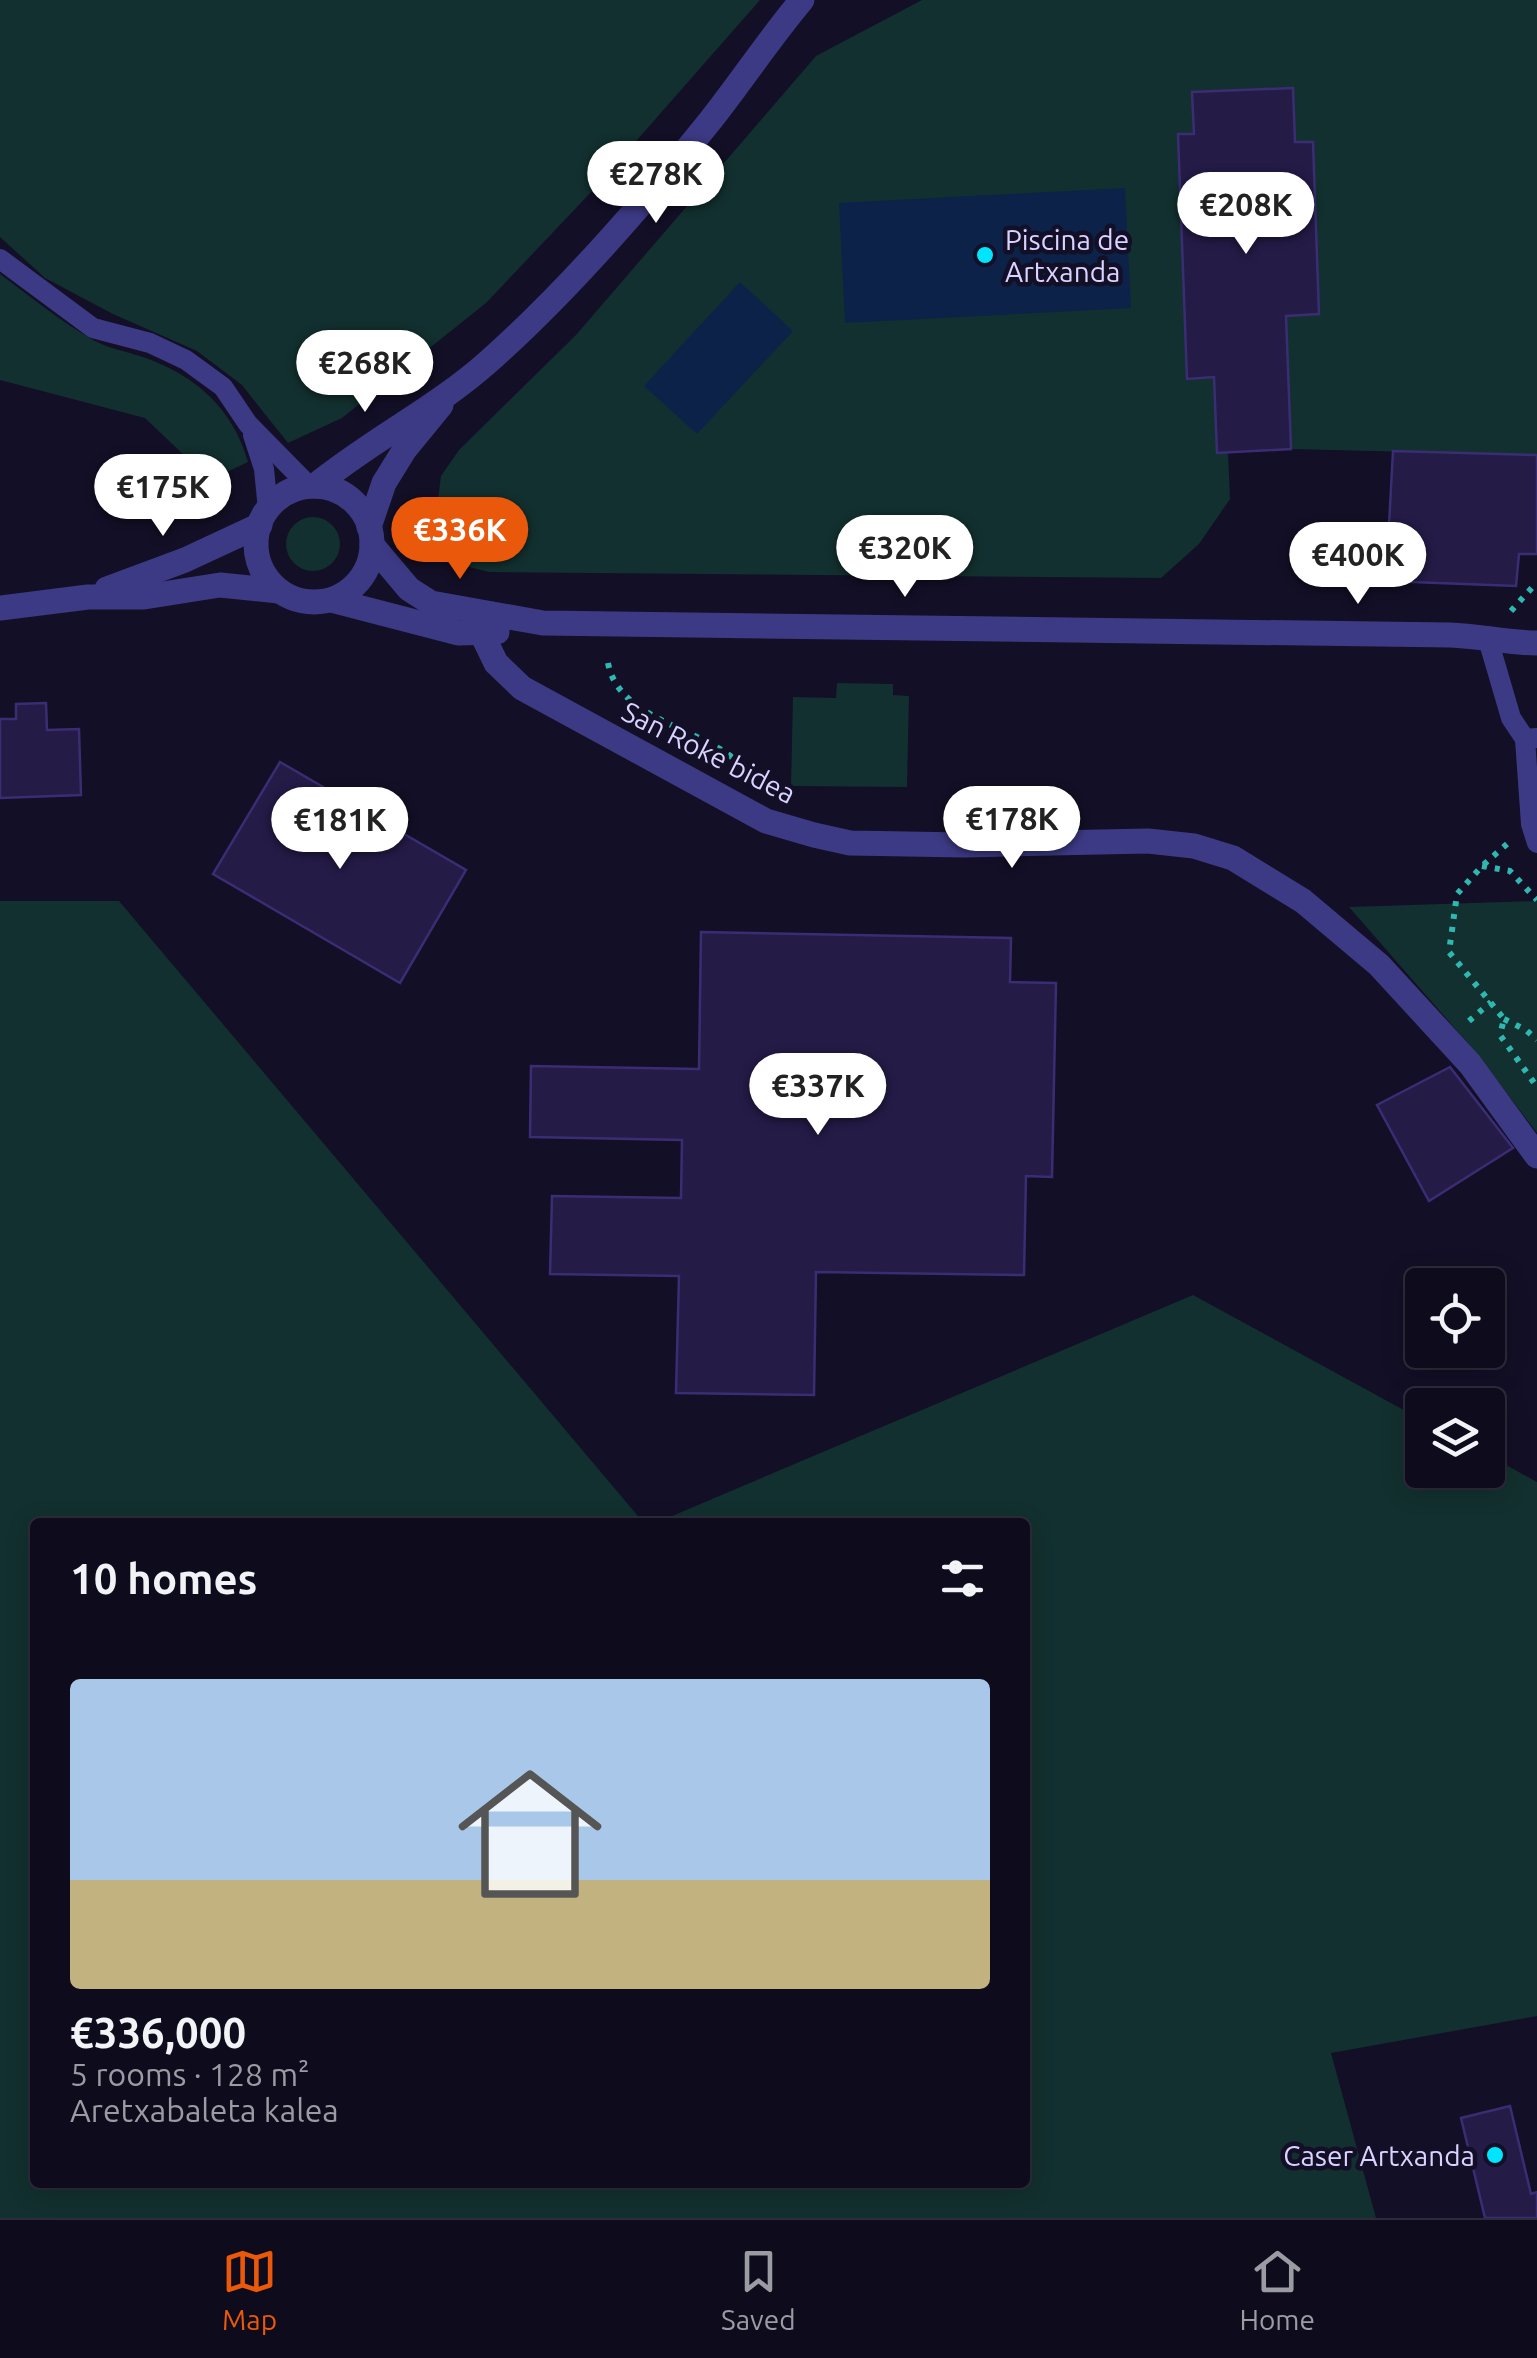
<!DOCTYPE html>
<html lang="en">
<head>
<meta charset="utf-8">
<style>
	body { margin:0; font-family:Ubuntu,sans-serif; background:#171425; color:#f1f3f6; height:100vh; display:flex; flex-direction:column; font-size:38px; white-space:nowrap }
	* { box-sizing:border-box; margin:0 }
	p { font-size:32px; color:#9b9ba3 }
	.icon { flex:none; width:55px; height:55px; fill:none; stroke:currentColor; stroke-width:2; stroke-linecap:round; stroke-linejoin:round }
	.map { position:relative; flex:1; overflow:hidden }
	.side { position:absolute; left:30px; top:1518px; width:1000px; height:670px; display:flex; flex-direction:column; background:#0e0b1c; border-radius:10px; box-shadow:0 5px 25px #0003,0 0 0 2px #2e2b3b }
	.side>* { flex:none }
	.tools { position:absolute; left:1405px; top:1268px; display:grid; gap:20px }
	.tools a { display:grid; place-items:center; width:100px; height:100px; border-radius:10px; background:#0e0b1c; box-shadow:0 5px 25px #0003,0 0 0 2px #2e2b3b; font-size:50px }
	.price { position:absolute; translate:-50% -85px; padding:0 22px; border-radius:35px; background:#fff; color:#222; font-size:32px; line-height:65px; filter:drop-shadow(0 2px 5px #0008) }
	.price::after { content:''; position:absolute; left:50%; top:60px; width:30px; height:22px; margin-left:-15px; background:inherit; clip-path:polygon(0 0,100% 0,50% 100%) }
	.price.on { background:#ea580c; color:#fff }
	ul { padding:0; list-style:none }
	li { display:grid; align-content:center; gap:20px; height:530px; padding:0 40px }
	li+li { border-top:2px solid #2e2b3b }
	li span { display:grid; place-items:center; height:310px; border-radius:10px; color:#555 }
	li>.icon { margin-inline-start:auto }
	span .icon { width:180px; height:180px; fill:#fffc; stroke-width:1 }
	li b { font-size:42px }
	h2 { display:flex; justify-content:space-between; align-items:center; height:120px; padding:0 40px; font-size:42px }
	.tab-bar { display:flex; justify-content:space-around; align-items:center; height:140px; border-top:2px solid #2e2b3b; background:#0e0b1c; font-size:28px; color:#9b9ba3 }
	.tab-bar a { display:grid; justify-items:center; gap:5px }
	.tab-bar .on { color:#ea580c }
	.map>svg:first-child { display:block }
	.green { fill:#12302f }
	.water { fill:#0c2248 }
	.building { fill:#241b47; stroke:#3b2d73; stroke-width:2.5 }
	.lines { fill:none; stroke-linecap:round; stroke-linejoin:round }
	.path { stroke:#2fb8b0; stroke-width:6; stroke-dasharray:5 8; stroke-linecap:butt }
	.service { stroke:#3d3a85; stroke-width:20 }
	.minor { stroke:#3d3a85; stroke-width:25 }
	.tertiary { stroke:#3d3a85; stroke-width:25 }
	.poi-dot { fill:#00e5ff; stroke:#130f26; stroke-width:4 }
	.labels { text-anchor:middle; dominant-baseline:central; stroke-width:9; stroke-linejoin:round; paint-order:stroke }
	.poi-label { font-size:28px; fill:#d9d4ff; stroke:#130f26; text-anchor:start }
	.street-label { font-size:28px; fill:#d9d4ff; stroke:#130f26 }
</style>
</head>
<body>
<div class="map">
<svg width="1537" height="2218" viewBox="0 0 1537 2218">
	<rect width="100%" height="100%" fill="#130f26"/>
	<g class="green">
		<polygon points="0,0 760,0 594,189 486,303 342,418 288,443 242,385 197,351 113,314 45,278 0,237"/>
		<polygon points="922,0 1537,0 1537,455 1291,449 1228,452 1230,499 1199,544 1161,578 489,572 469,567 455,558 444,539 437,508 441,476 459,450 576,335 816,56"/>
		<path d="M 0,274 C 31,297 61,322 95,341 C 110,349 129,352 146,358 C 197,377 233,409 248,462 L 210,480 L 145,418 L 0,380 Z"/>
		<circle cx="313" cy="544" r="27"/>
		<polygon points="837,683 893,684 893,695 909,696 907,787 791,786 793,697 836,698"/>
		<polygon points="0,901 119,901 643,1522 35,1522 35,2182 1025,2182 1025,1522 658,1522 1193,1295 1422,1420 1422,1470 1488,1470 1488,1455 1537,1482 1537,2016 1331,2053 1376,2218 0,2218"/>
		<polygon points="1537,901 1537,1133 1478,1055 1349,907"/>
	</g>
	<g class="water">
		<polygon points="1125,188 1131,308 845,323 839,203"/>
		<polygon points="740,282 793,331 697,434 644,386"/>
	</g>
	<g class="building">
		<polygon points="1293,88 1295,142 1313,142 1319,314 1286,316 1291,449 1217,453 1214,377 1187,379 1178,134 1194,134 1192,92"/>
		<polygon points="1393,451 1537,455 1537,554 1519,554 1516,586 1386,581"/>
		<polygon points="46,703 47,730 79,729 81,795 0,798 0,719 16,719 16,704"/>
		<polygon points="280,762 466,870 400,983 213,874"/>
		<polygon points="701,932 1011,938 1010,982 1056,983 1052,1177 1026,1176 1024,1275 816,1272 814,1395 676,1393 679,1276 550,1274 552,1196 681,1198 682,1140 530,1137 531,1066 699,1069"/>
		<polygon points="1450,1067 1513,1148 1429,1201 1377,1105"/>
		<polygon points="1510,2106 1531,2194 1537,2192 1537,2218 1485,2218 1461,2118"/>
	</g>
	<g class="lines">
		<g class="path">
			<polyline points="1511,611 1537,582"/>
			<path d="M 608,663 C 620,727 721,728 750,777"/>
			<polyline points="1507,844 1482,866 1457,894 1449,952 1504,1019 1500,1035 1537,1087"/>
			<polyline points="1482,866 1510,871 1537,900"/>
			<polyline points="1504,1019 1526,1030 1537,1040"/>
			<polyline points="1469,1021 1491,1002"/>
		</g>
		<g class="service">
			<polyline points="0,259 93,328 150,343 186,360 223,387 248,424 310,487"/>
			<polyline points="253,435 264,469 268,510"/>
			<polyline points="1487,636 1511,718 1525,739 1537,738"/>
			<polyline points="1525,739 1531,824 1537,843"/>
		</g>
		<g class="minor">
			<path d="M 372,545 L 409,589 L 431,603 L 543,623 L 1450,635 C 1480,636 1507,643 1537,643"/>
			<polyline points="331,600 458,633 497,632"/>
			<polyline points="482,634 496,663 522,688 766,821 814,835 850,843 964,845 1148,841 1194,846 1233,858 1303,901 1379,965 1470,1064 1537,1156"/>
		</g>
		<g class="tertiary">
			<path d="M 315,486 C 370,441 435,409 488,362 C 566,293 644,203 710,121 C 741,82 769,39 802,0"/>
			<circle cx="314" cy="544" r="58"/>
			<polyline points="369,527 384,483 405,449 441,405"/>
			<polyline points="107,589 185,560 260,525"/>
			<polyline points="0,608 88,597 144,597 220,585 279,591"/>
		</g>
	</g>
	<g class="poi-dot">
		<circle cx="985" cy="255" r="10"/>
		<circle cx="1495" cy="2155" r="10"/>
	</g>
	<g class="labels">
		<g class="poi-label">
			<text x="1005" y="239">Piscina de<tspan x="1005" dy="32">Artxanda</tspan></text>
			<text x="1475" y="2155" text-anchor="end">Caser Artxanda</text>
		</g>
		<g class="street-label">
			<text transform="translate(709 752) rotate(27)">San Roke bidea</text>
		</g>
	</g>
</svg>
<div class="tools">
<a><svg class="icon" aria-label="locate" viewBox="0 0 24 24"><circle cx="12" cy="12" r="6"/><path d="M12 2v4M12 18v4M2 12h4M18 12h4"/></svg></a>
<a><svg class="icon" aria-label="layers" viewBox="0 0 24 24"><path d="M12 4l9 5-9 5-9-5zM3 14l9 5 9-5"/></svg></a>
</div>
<b class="price" style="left:656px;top:226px">€278K</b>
<b class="price" style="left:1246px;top:257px">€208K</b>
<b class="price" style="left:365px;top:415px">€268K</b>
<b class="price" style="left:163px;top:539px">€175K</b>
<b class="price on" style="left:460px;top:582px">€336K</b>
<b class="price" style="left:905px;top:600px">€320K</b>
<b class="price" style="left:1358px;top:607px">€400K</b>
<b class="price" style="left:1012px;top:871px">€178K</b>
<b class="price" style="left:340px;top:872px">€181K</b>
<b class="price" style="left:818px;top:1138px">€337K</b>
<section class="side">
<h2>10 homes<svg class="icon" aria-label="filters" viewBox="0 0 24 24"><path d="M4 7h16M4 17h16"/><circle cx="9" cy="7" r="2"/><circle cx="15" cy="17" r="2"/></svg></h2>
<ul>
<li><span style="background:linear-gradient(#a9c7e8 65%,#c2b280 0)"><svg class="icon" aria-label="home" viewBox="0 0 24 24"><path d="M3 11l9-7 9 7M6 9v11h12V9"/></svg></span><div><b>€336,000</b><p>5 rooms · 128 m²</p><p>Aretxabaleta kalea</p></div></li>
</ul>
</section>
</div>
<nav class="tab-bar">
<a class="on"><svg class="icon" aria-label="map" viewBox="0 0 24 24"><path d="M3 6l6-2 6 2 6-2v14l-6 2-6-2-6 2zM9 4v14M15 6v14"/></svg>Map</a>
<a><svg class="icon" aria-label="saved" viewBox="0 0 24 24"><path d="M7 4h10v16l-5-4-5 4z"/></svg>Saved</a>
<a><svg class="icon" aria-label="home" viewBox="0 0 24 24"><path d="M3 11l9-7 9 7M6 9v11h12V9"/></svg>Home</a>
</nav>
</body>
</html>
